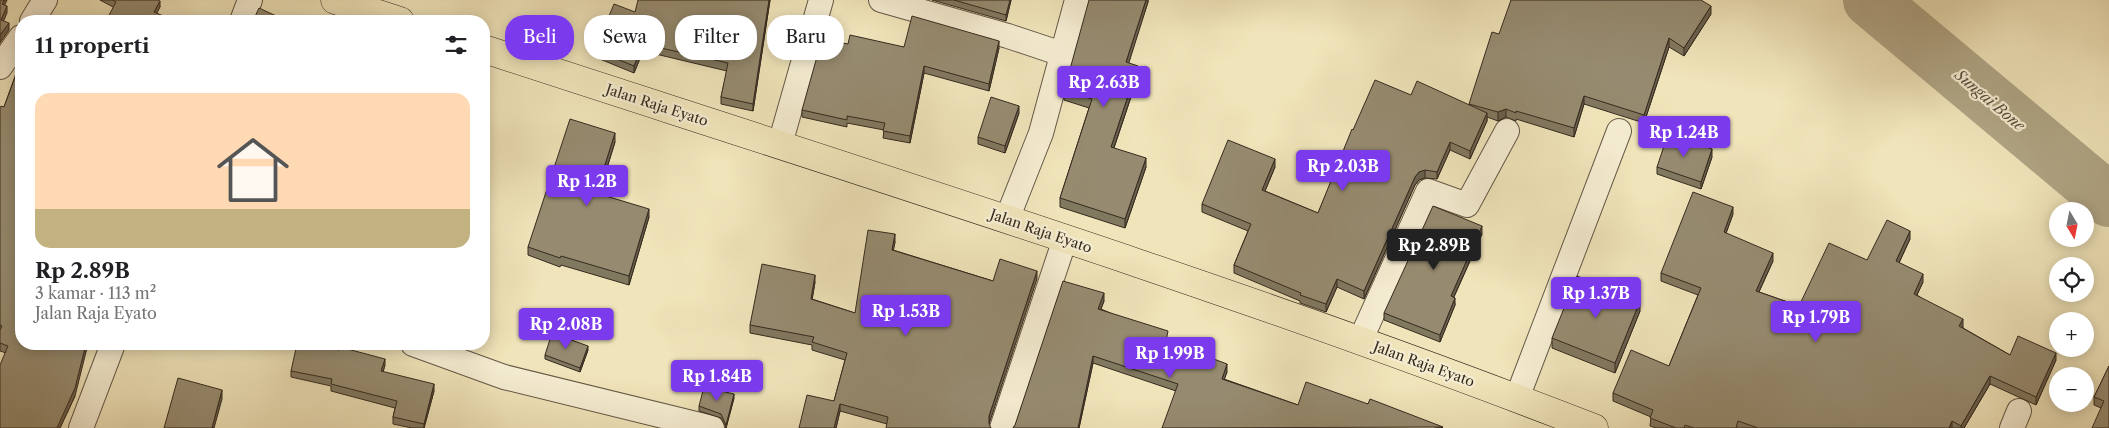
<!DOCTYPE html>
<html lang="id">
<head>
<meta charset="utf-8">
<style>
	body { margin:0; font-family:"Libre Caslon Text",serif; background:#f6f6f6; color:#202124; height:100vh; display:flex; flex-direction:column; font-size:19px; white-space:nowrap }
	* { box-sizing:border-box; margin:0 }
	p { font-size:16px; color:#757577 }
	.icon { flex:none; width:28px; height:28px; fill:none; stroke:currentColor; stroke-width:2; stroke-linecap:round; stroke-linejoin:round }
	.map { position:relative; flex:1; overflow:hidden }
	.details { position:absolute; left:15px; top:15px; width:475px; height:335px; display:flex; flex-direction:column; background:#fff; border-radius:20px; box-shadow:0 2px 12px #0003 }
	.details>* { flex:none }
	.hud { position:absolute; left:505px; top:15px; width:475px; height:45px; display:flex; gap:10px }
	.needle { width:32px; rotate:170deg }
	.fabs { position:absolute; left:2049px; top:202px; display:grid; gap:10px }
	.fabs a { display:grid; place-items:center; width:45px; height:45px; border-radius:50%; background:#fff; box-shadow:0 2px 12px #0003; font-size:25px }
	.price { position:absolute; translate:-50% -42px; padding:0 11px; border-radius:5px; background:#7c3aed; color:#fff; font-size:16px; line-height:32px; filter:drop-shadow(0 1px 2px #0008) }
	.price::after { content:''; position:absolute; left:50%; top:30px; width:15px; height:11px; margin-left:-8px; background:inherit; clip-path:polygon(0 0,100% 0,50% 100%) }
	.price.current { background:#222; color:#fff }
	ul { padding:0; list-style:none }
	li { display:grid; align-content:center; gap:10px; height:265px; padding:0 20px }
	li span { display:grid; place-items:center; height:155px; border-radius:15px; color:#555 }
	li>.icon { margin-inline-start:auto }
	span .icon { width:90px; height:90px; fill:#fffc; stroke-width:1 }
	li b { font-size:21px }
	h2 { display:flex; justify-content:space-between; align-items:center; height:60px; padding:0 20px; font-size:21px }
	.tag { padding:0 18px; border-radius:20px; background:#fff; box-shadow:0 2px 12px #0003; font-size:18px; line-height:45px }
	.tag.current { background:#7c3aed; color:#fff }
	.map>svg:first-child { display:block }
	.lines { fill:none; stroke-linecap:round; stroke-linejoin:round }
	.river { stroke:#b0a585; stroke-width:54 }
	.minor-casing { stroke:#645846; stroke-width:26 }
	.primary-casing { stroke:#352a1f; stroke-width:29 }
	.minor { stroke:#f5edd2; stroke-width:24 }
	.primary { stroke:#f0e4ba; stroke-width:28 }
	.wall { fill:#817860; stroke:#352a1f }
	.shaded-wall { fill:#69614e; stroke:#352a1f }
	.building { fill:#968b70; stroke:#352a1f }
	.labels { text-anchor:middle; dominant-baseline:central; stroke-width:4.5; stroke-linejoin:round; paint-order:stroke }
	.street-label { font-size:14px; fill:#352a1f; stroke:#f5edd2 }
	.water-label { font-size:15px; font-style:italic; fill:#5a4f3e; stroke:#f5edd2 }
</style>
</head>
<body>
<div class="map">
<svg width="2109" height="428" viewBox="0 0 2109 428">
	<rect width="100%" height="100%" fill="#f0e4ba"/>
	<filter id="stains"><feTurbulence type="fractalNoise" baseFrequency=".004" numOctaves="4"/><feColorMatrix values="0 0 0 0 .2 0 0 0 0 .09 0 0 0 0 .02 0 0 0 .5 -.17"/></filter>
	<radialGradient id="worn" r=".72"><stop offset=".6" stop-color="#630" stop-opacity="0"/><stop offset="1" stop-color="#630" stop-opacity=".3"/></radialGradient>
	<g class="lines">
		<polyline class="river" points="1870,0 2109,200"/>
		<g class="minor-casing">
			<g id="minor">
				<polyline points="881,0 1008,36 1062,54"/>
				<polyline points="32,21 45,0"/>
				<polyline points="242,21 250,0"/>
				<polyline points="0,67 21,37"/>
				<polyline points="780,144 821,0"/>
				<polyline points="1007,219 1041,133 1077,0"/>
				<polyline points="1360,341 1428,191 1467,205 1507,131"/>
				<polyline points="413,344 504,377 712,428"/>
				<polyline points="1517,398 1619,131"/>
				<polyline points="81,428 113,344"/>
				<polyline points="1002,428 1065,239"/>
				<polyline points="2012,428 2019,411"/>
			</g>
		</g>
		<g class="primary-casing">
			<g id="primary">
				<polyline points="335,0 400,21"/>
				<path d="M 484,49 C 855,170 1229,286 1594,428"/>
			</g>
		</g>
		<use href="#minor" class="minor"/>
		<use href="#primary" class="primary"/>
	</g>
	<g class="wall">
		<polygon points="100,0 158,0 160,7 113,7"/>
		<polygon points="770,0 753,111 721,104 721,97 727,71 643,51 634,73 595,57 595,50 635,12"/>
		<polygon points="932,0 1011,0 1006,21"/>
		<polygon points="1148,0 1148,2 1128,63 1138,76 1114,148 1146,167 1125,228 1060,207 1060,198 1089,108 1064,100 1064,91"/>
		<polygon points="1711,14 1684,56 1669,47 1644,123 1584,104 1574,137 1516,119 1516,121 1506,117 1498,121 1487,117 1487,121 1470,159 1450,150 1437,179 1425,178 1419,180 1415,185 1364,299 1337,287 1326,312 1300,303 1300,301 1234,273 1234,265 1248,231 1202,212 1202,204 1275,167 1265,191 1318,213 1353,130 1411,95 1469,105 1499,34"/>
		<polygon points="848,44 904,47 999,48 989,91 924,73 910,143 883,138 884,130 847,123 847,127 802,117 802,110"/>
		<polygon points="21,52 21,344 75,396 60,428 0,428 6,353 0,351 0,108 4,107 18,68 17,67 17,60"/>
		<polygon points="1019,113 1005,153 978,144 978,137"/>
		<polygon points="615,142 599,194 649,217 629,285 561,265 560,267 528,255 528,247"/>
		<polygon points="1712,157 1701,189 1657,174 1657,167"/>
		<polygon points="1733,214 1726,233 1773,261 1759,292 1799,306 1867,260 1910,239 1899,263 1923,282 1917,295 1963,327 1963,328 2010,355 2056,360 2036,405 1990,384 1964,428 1656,428 1650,426 1651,417 1613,401 1613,393 1669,366 1698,295 1661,281 1661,273"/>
		<polygon points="1482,234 1454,297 1455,305 1440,342 1384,320 1384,313"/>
		<polygon points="895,242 893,250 993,281 1037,279 887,424 840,411 836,428 799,428 834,401 845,360 812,350 812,345 750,333 750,325 815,282 812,299 855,313"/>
		<polygon points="1104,301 1101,309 1168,338 1167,341 1227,372 1224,379 1298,405 1368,404 1443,428 1176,391 1093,363 1079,428 1013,428"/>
		<polygon points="1640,311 1615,373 1552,348 1552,338"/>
		<polygon points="588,350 580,372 545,359 545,355"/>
		<polygon points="385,365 383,372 434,391 424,428 412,428 393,424 393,417 395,408 331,391 331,386 291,377 291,371"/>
		<polygon points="2109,366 2109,428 2101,408 2094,405 2094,397"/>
		<polygon points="734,398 726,428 721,418 699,411 699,406"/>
	</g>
	<g class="shaded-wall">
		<polygon points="4,0 7,0 2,11 2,4"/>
		<polygon points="769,0 770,0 753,111 753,104"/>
		<polygon points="1010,0 1011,0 1006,21 1006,15"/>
		<polygon points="1146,0 1148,0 1148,2 1126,72 1126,62"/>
		<polygon points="160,1 160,7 154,19 154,12"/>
		<polygon points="7,6 7,13 1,27 1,20"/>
		<polygon points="1711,6 1711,14 1684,56 1684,48"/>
		<polygon points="9,23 9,30 0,43 0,35"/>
		<polygon points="1669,38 1669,47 1644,123 1644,115"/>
		<polygon points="999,41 999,48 989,91 989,84"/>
		<polygon points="643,44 643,51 634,73 634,66"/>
		<polygon points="924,66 924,73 910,143 910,136"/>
		<polygon points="1138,66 1138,76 1111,156 1111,147"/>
		<polygon points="1584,96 1584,104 1574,137 1574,128"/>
		<polygon points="487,98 487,105 484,115 484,108"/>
		<polygon points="1019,106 1019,113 1005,153 1005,146"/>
		<polygon points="1506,109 1506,117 1498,121 1498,112"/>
		<polygon points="1487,113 1487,121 1470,159 1470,151"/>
		<polygon points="615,133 615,142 596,202 596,193"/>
		<polygon points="1450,142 1450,150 1437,179 1437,172"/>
		<polygon points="1712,149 1712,157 1701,189 1701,182"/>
		<polygon points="1146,158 1146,167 1125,228 1125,219"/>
		<polygon points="1275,159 1275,167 1262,198 1262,190"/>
		<polygon points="1425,170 1425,178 1419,180 1415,185 1364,299 1364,291 1415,177 1419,172"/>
		<polygon points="1733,207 1733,214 1724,239 1724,232"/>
		<polygon points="649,209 649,217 629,285 629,276"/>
		<polygon points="1482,226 1482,234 1451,303 1451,296"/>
		<polygon points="1910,231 1910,239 1896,269 1896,261"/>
		<polygon points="895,234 895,242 892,258 892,250"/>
		<polygon points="1773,253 1773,261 1756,298 1756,291"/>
		<polygon points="1037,271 1037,279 989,424 989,416"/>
		<polygon points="1923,274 1923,282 1914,301 1914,294"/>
		<polygon points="815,275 815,282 811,307 811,299"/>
		<polygon points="1337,279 1337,287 1326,312 1326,304"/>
		<polygon points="1104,293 1104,301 1098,316 1098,309"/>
		<polygon points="1455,298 1455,305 1440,342 1440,335"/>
		<polygon points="1640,301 1640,311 1615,373 1615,363"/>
		<polygon points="1963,319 1963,327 1959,334 1959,326"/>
		<polygon points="86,344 88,344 75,396 60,428 57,428"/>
		<polygon points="588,346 588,350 580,372 580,368"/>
		<polygon points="2056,353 2056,360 2036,405 2036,397"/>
		<polygon points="1093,356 1093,363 1079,428 1078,428"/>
		<polygon points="385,359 385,365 381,378 381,371"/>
		<polygon points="1227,364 1227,372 1222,386 1222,379"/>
		<polygon points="1990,376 1990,384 1964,428 1961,428 1961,426"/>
		<polygon points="434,384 434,391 424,428 424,424"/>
		<polygon points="222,390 222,399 214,428 212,428"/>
		<polygon points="734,394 734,398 726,428 726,425"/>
		<polygon points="840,404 840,411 836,428 834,428"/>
		<polygon points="1952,421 1952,428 1949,428"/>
	</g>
	<g class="building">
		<polygon points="0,0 4,0 2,4 7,6 1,20 9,23 0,35"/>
		<polygon points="113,0 158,0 160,1 154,12 175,21 106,21 116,2"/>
		<polygon points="638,0 769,0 753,104 721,97 728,63 643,44 634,66 595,50 614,4 635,12"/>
		<polygon points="954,0 1010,0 1006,15"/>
		<polygon points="1089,0 1146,0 1126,62 1138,66 1111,147 1146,158 1125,219 1060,198 1092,99 1064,91"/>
		<polygon points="1511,0 1701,0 1711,6 1684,48 1669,38 1644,115 1584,96 1574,128 1516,111 1516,113 1506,109 1498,112 1469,104 1492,32 1499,34"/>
		<polygon points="259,8 287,21 253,21"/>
		<polygon points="912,16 999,41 989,84 924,66 910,136 883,131 885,123 847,116 847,120 802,110 822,39 848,44 850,35 904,47"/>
		<polygon points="21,52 21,344 86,344 75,388 57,428 0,428 0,365 8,346 0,343 0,330 2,326 0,325 0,108 1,106 4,107 21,61 17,60"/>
		<polygon points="1375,80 1411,95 1417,81 1487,113 1470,151 1450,142 1437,172 1425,170 1419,172 1415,177 1364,291 1337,279 1326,304 1300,295 1301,293 1234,265 1251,224 1202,204 1228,140 1275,159 1262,190 1318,213 1352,129 1353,130"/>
		<polygon points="484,97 487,98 484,108"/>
		<polygon points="991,97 1019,106 1005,146 978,137"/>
		<polygon points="570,119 615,133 596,193 649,209 629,276 561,256 560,258 528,247"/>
		<polygon points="1668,134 1712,149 1701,182 1657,167"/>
		<polygon points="1693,192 1733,207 1724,232 1773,253 1756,291 1799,306 1829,243 1867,260 1887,220 1910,231 1896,261 1923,274 1914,294 1963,319 1959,326 2010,355 2018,336 2056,353 2036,397 1990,376 1961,426 1952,421 1949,428 1758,428 1738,421 1736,428 1694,428 1685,425 1684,428 1676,428 1650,418 1653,410 1613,393 1631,350 1669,366 1701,288 1661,273"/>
		<polygon points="1433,206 1482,226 1451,296 1455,298 1440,335 1384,313"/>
		<polygon points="868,230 895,234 892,250 993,281 1000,259 1037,271 989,416 989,424 991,428 886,428 888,417 840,404 834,428 799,428 807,395 834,401 847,353 812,342 814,337 750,325 762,264 815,275 811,299 855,313"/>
		<polygon points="1577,276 1640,301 1615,363 1552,338"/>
		<polygon points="1063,281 1104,293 1098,309 1168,331 1166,341 1227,364 1222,379 1298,405 1306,382 1368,404 1370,399 1443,427 1162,428 1178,384 1093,356 1078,428 1013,428 1015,425"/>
		<polygon points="552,333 588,346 580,368 545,355"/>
		<polygon points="297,344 307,344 339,350 340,347 385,359 381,371 434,384 424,424 393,417 397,401 331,384 332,379 291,371"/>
		<polygon points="2109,366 2109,428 2092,428 2104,401 2094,397"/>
		<polygon points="178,378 222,390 212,428 164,428"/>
		<polygon points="704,387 734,394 726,425 721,414 699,406"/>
	</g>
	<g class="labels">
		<g class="street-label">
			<text transform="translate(657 105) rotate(18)">Jalan Raja Eyato</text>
			<text transform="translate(1041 231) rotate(19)">Jalan Raja Eyato</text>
			<text transform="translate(1424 364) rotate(20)">Jalan Raja Eyato</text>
		</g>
		<g class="water-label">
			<text transform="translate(1990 100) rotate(40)">Sungai Bone</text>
		</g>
	</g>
	<rect width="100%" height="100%" filter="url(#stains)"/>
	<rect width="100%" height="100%" fill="url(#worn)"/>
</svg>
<div class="fabs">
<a><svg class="needle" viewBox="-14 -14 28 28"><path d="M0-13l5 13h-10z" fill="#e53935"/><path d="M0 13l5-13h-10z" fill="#757577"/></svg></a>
<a><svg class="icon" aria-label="locate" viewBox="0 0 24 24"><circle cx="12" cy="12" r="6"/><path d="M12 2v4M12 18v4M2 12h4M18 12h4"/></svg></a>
<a>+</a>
<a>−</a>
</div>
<b class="price" style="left:1104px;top:108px">Rp 2.63B</b>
<b class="price" style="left:1684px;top:158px">Rp 1.24B</b>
<b class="price" style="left:1343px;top:192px">Rp 2.03B</b>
<b class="price" style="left:587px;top:207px">Rp 1.2B</b>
<b class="price current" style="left:1434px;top:271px">Rp 2.89B</b>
<b class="price" style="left:1596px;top:319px">Rp 1.37B</b>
<b class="price" style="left:906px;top:337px">Rp 1.53B</b>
<b class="price" style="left:1816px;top:343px">Rp 1.79B</b>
<b class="price" style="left:566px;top:350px">Rp 2.08B</b>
<b class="price" style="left:1170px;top:379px">Rp 1.99B</b>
<b class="price" style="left:717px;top:402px">Rp 1.84B</b>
<div class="hud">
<a class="tag current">Beli</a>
<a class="tag">Sewa</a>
<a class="tag">Filter</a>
<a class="tag">Baru</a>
</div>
<section class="details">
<h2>11 properti<svg class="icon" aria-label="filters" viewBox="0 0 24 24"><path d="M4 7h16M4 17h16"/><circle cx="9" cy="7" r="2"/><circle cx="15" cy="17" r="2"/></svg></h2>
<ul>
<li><span style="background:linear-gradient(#ffd9b3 75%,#c2b280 0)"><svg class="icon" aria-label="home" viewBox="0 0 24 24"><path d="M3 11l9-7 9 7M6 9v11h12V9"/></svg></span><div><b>Rp 2.89B</b><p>3 kamar · 113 m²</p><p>Jalan Raja Eyato</p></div></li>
</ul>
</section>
</div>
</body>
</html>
